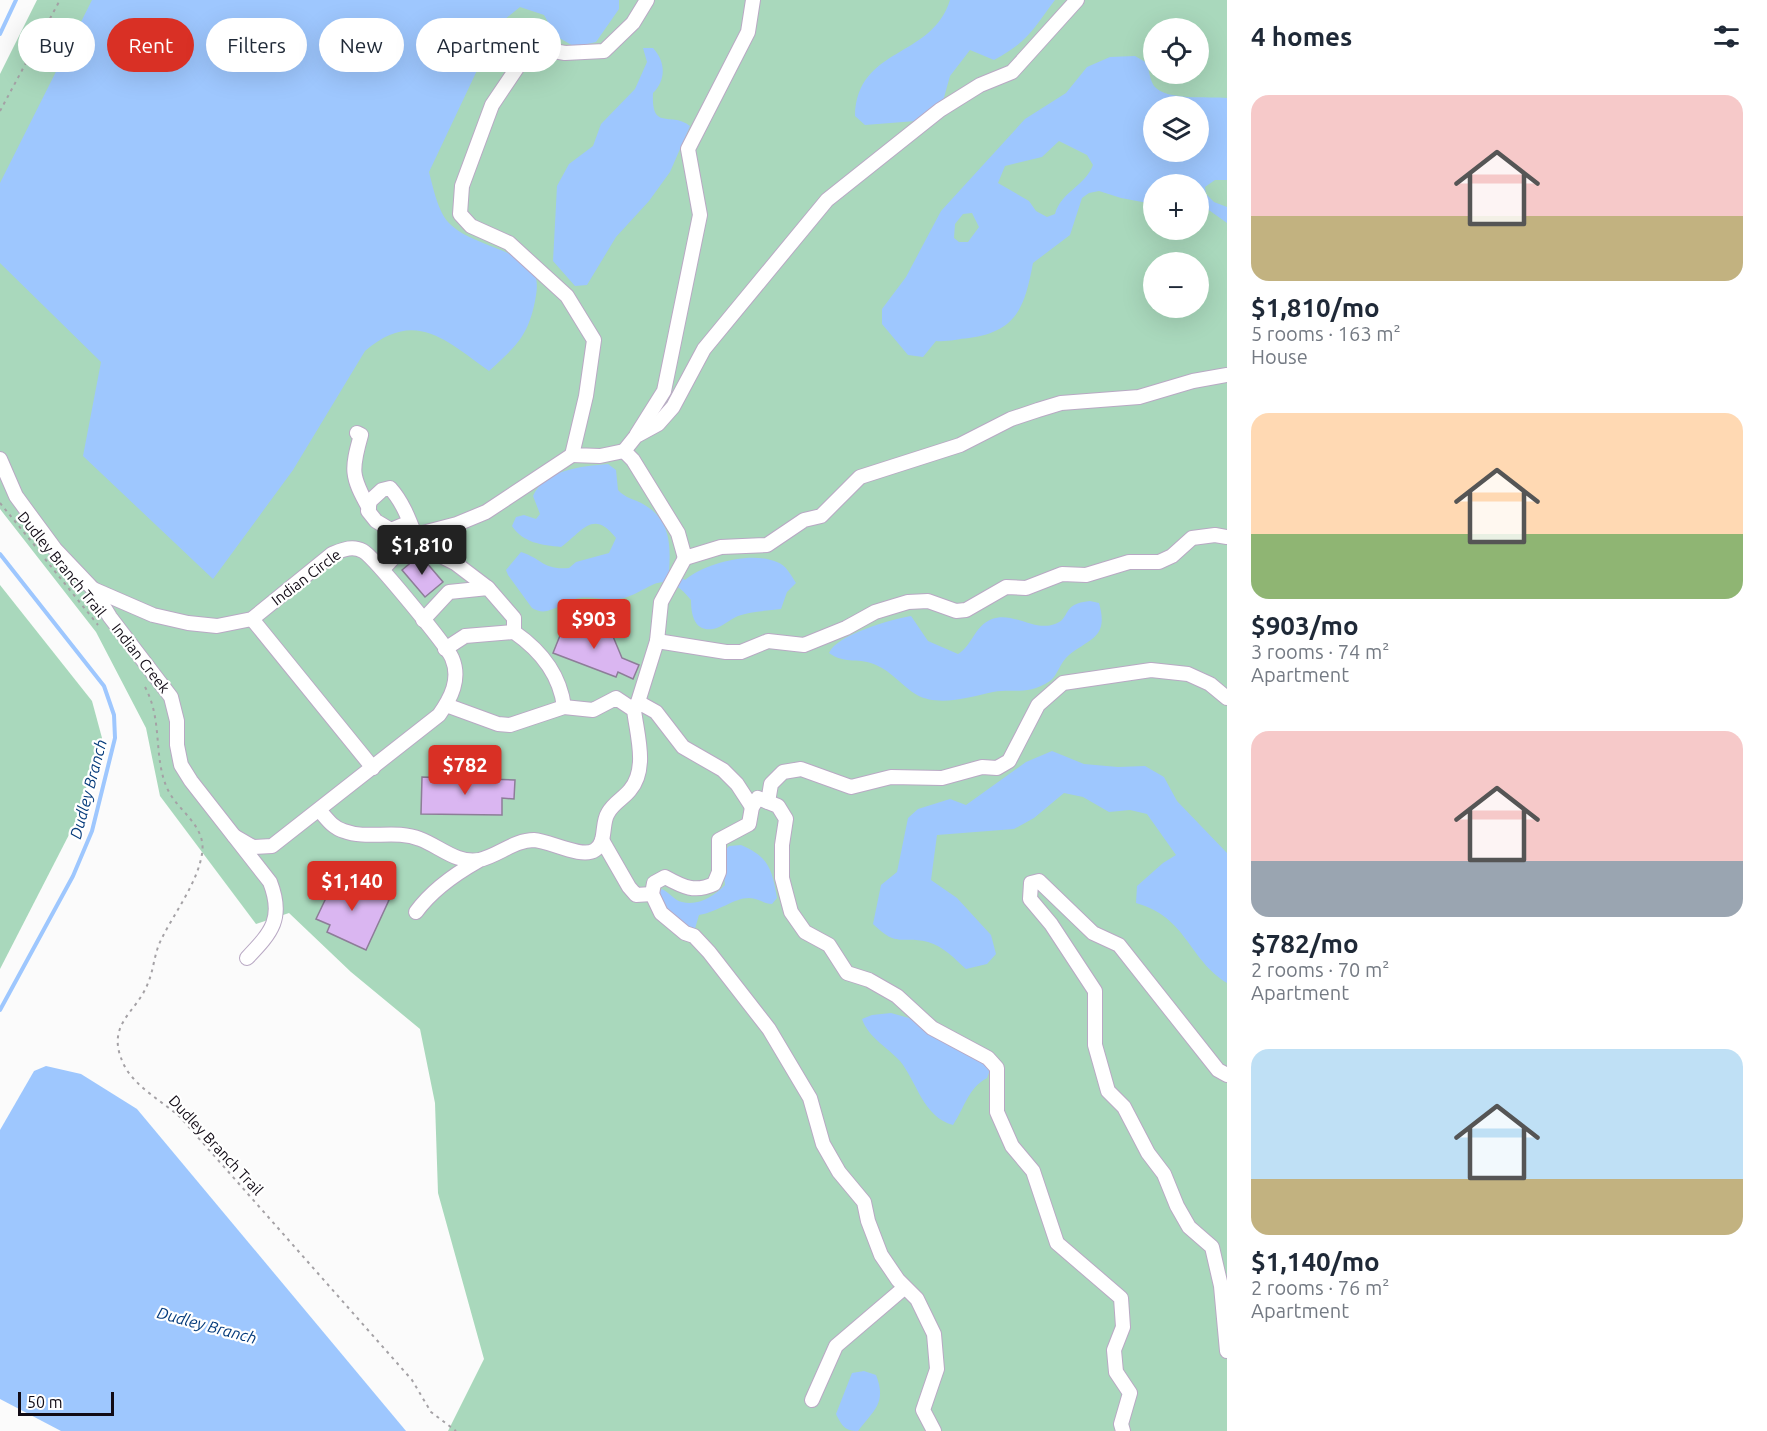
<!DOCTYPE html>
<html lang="en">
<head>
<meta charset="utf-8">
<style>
	body { margin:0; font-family:Ubuntu,sans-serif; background:#f6f6f7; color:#1f2937; height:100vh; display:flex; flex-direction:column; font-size:22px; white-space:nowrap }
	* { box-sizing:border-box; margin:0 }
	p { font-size:20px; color:#747a83 }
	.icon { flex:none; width:33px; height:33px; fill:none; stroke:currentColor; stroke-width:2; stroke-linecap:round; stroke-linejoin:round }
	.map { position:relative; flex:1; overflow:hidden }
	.drawer { display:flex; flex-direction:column; background:#fff; width:540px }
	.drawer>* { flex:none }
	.banner { position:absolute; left:18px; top:18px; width:570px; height:54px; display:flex; gap:12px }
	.buttons { position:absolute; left:1143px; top:18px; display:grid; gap:12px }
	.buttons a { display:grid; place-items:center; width:66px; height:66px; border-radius:50%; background:#fff; box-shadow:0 6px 24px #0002; font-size:30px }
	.scale { position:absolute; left:18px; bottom:15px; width:96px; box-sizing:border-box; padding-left:6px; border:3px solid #110b15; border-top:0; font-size:16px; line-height:21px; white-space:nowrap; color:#110b15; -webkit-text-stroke:4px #fff; paint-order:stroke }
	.price { position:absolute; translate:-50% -51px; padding:0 14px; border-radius:6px; background:#d93025; color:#fff; font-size:20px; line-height:39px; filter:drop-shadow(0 2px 3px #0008) }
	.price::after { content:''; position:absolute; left:50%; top:36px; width:18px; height:14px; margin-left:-9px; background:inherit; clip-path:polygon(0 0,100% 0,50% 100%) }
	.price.active { background:#222; color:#fff }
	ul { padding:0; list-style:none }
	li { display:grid; align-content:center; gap:12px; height:318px; padding:0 24px }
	li span { display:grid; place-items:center; height:186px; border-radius:18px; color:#555 }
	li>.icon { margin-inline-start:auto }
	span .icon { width:108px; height:108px; fill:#fffc; stroke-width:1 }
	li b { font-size:26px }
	h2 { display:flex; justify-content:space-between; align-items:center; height:72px; padding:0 24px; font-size:26px }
	.tag { padding:0 21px; border-radius:27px; background:#fff; box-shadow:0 6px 24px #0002; font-size:21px; line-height:54px }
	.tag.active { background:#d93025; color:#fff }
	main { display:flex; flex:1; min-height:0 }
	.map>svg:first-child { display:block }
	.green { fill:#a9d8bc; fill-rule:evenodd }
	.water { fill:#9ec7fe; fill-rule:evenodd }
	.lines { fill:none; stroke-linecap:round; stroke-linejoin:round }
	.stream { stroke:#9ec7fe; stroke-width:4 }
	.building { fill:#dab6f1; stroke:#8d7d98; stroke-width:1.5 }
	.minor-casing { stroke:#b9a9c4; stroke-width:16 }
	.path { stroke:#a4a1a5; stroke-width:2; stroke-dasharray:3 4.5; stroke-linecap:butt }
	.minor { stroke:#fff; stroke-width:14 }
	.labels { text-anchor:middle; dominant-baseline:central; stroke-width:4.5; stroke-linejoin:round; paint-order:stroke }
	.street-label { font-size:15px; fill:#110b15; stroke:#fff }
	.water-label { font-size:16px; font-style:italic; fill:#053b7b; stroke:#fff }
</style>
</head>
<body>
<main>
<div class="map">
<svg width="1227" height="1431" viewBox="0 0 1227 1431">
	<rect width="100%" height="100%" fill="#fbfbfb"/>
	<g class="green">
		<path d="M 37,0 L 1227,0 L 1227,1431 L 448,1431 L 484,1359 L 438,1193 L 435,1103 L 420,1029 L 351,972 L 289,913 L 256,924 L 160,796 L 146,728 L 96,632 L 0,509 L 0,74 ZM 1154,28 L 1198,28 L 1198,74 L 1154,74 ZM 1154,106 L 1198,106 L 1198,152 L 1154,152 ZM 1154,184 L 1198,184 L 1198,230 L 1154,230 ZM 1154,262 L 1198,262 L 1198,308 L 1154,308 Z"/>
		<polygon points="0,585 92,701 102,738 75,823 0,969"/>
	</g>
	<g class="water">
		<path d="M 92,0 L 619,0 L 619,9 L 596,42 L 575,47 L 556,36 L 544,15 L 520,7 L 499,24 L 429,172 C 433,187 438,212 449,223 C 470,245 515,248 532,270 C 539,279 537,291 535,301 C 528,337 515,347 489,371 C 444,339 415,309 365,351 L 293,470 L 213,579 L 83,456 L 101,362 L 0,263 L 0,183 Z"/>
		<path d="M 950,0 L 1055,0 C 1033,29 1028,42 994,60 L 970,50 L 950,76 L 943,101 L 916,121 L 865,125 L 855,116 C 857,46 932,59 950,0 Z"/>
		<path d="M 643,48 L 653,48 C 666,62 666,80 653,93 C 651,132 671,111 690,126 L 670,172 L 649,201 L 616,237 L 587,285 L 575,286 L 553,261 L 557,186 L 569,164 L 593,146 L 601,124 L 635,89 L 647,62 Z"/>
		<path d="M 1135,56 L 1147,63 C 1149,71 1150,80 1154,86 C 1166,101 1208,96 1227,98 L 1227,180 L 1215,180 L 1205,187 L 1206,194 L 1214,202 L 1227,207 L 1227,223 L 1199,203 L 1198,184 L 1154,184 L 1153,204 L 1121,198 L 1099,191 L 1089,193 L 1082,198 L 1070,235 L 1033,263 C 1025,306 1017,332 969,338 C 957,339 948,342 936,341 L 923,357 L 908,355 L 882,324 L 882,309 L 906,277 L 941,211 L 1025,119 L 1066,93 L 1087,67 L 1110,57 ZM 1154,106 L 1198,106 L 1198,152 L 1154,152 ZM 1059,141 L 1087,155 L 1093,165 C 1085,186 1061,192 1055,214 L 1047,217 L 1036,211 L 1029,201 L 998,183 L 1005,166 L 1042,157 ZM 972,213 L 979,227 L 968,242 L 959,242 L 954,238 L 955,224 L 963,214 Z"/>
		<path d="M 608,464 L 616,470 L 618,490 C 625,498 634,499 643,504 C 670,519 671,544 669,571 L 685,580 C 705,563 752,551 777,562 C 786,565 791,575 796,583 L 787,592 L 781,609 C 768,611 751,611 738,616 C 730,619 721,628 713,629 C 694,632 691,614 691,600 C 661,562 649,595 618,599 C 604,601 589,595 575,599 C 560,603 548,618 532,608 L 508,575 L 506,570 L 521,552 C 543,559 542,570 569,568 L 576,562 L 609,553 L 616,538 C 593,508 582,532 561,547 C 542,545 523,543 512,526 L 516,517 L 524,515 L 536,519 L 540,514 L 533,496 C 544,470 582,466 608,464 Z"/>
		<path d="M 1090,601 L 1099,603 C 1109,638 1090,638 1069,655 C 1060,662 1058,675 1050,681 C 1027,696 1014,688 993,692 C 970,697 939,707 917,695 C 903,687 891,671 876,665 C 860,657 846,665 829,653 C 836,635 892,619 911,616 L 928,641 L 958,654 C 973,645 974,626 992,619 C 1013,611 1034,632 1055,624 C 1072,618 1060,604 1090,601 Z"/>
		<path d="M 1052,751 L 1084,764 L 1118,767 L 1145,766 L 1164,777 L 1177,801 L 1227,853 L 1227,983 C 1188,959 1187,917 1136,903 L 1137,886 L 1163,863 L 1176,855 L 1147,814 L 1130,810 L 1109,812 L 1083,797 L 1064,793 L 1034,818 L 1014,829 L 937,835 L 931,880 L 957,898 L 991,935 L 996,954 L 987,964 L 966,969 C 955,959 943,946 928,942 C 900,935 899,949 873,924 L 881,885 L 897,872 L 908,818 L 918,809 L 950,799 L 966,805 L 1026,762 Z"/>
		<path d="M 741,845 C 769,857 772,869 777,898 L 772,904 C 764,904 758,898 749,898 C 734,898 718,912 699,915 L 694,932 L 669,925 L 658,893 L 662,889 C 669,892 675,901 682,902 C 699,906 714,896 725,885 C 724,870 718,858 729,846 Z"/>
		<path d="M 891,1013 L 909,1018 L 934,1037 L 987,1062 L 990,1070 L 987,1078 C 968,1088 965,1107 953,1125 C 923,1117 917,1082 900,1061 C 887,1047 868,1037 862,1019 L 872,1015 Z"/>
		<polygon points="46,1066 81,1074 137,1109 406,1431 61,1431 0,1399 0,1130 34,1071"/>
		<path d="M 864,1371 L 876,1375 C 887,1403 874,1410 858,1431 C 845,1431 842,1426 836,1414 L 852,1373 Z"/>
	</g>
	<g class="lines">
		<g class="stream">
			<polyline points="0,34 16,0"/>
			<polyline points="0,554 104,686 114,715 115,738 92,831 73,876 0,1010"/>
		</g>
	</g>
	<g class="building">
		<polygon points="420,555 443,582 425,597 402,570"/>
		<polygon points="581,623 593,624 612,634 622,658 639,665 633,679 618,672 616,677 553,653 561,633"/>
		<polygon points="422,777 515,780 514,799 502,798 502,815 421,814"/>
		<polygon points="337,875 389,900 366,950 327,932 330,925 316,919"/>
	</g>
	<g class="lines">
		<g class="minor-casing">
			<g id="minor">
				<polyline points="1077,0 1012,72 980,85 940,110 827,200 704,349 673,407 658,424 636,436 624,451 633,460 678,533 685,558 721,547 767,545 804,520 821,516 860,477 960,445 1011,419 1038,410 1061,403 1139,397 1193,381 1227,375"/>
				<path d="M 357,433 L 361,435 C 351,470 351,476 369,508"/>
				<polyline points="637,434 664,391 700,215 688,149 748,32 753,0"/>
				<polyline points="624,451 600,456 572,455 586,396 594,340 567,296 509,243 471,226 460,214 462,186 492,105 531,47 565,53 604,51 633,23 647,0"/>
				<path d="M 0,459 L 16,496 L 55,549 L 93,589 L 110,617 L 171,697 L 177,721 L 177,745 L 181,765 L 191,781 L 270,882 C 284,918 272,932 247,958"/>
				<path d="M 412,527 L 403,525 L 391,530 L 376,521 L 368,511 L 370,501 L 382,490 L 390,488 C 402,501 409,519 415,535 L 457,524 L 486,512 L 572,455"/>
				<polyline points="383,569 415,535 431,551 455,563 488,588"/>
				<path d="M 93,589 L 153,615 L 188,623 L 217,626 L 252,619 L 332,554 C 342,550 352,545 363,551 C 374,557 447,646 452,658 C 461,679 451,698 439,715 L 272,846 L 253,847 L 234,836"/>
				<polyline points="252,619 373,768"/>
				<polyline points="423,620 449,592 488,588 514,618 514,632"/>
				<polyline points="657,641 661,602 685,558"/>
				<path d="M 445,649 L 465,636 L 514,632 C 540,650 560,674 564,707"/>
				<polyline points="638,702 657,641 726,652 741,652 768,641 804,645 846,628 875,612 908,602 928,601 956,611 966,610 1006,587 1026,588 1062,574 1086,575 1129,562 1159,562 1172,556 1192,538 1215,535 1227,537"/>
				<polyline points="635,709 638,702 656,712 683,747 723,770 737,784 752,807"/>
				<polyline points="768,802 771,784 783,772 801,769 851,787 891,777 942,778 982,767 997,768 1009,761 1038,705 1063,683 1151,670 1188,674 1210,684 1227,698"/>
				<path d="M 320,811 C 327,819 333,828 344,831 C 368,840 395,829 420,839 C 439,846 457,864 479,860 C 498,856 514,840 534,840 C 550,841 582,859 595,850 C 607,842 601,824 608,813 C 613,803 624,798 630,790 C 648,769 637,735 634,710 L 616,698 L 593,710 L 564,707 L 510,725 L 498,724 L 446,705"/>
				<polyline points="602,840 629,887 636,895 652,894"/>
				<path d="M 416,912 C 432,890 455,874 478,861"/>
				<polyline points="1227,1075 1218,1070 1119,945 1093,933 1039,881 1031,883 1030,899 1051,924 1095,991 1095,1045 1108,1091 1124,1107 1148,1153 1164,1174 1177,1206 1189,1227 1212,1247 1221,1286 1227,1351"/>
				<polyline points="812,1400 836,1346 904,1288"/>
				<path d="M 934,1431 L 923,1410 L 937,1369 L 934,1334 L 917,1299 L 898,1280 L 881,1255 L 868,1221 L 864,1202 L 839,1172 L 823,1144 L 810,1098 L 769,1029 L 709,952 L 694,936 L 685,933 L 661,913 L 652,894 L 654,883 L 665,877 C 683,887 695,893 714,884 L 719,872 L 719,840 L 749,824 L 752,807 L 758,798 L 778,806 L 786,819 L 782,845 L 782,878 L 791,912 L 805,932 L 829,945 L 847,973 L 869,980 L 897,996 L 932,1028 L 988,1058 L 997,1068 L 997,1112 L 1012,1146 L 1033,1171 L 1057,1243 L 1121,1298 L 1123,1327 L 1114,1350 L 1116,1372 L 1130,1393 L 1121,1424 L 1123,1431"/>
			</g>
		</g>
		<g class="path">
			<polyline points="0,111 60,0"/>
			<polyline points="0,503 40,552"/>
			<polyline points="45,559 98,625"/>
			<path d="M 145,687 C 163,720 153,756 167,788 C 177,811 207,825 202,854 C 197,884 174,913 161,940 C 154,954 154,969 148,983 C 137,1013 104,1024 124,1065 C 135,1087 162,1101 180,1117 L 412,1380 L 431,1412 L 456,1431"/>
		</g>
		<use href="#minor" class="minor"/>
	</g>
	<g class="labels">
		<g class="street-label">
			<text transform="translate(62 564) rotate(51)">Dudley Branch Trail</text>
			<text transform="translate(306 577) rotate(-37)">Indian Circle</text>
			<text transform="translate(141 658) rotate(52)">Indian Creek</text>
			<text transform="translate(216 1145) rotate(47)">Dudley Branch Trail</text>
		</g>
		<g class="water-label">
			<text transform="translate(88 789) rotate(-75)">Dudley Branch</text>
			<text transform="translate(207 1325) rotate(15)">Dudley Branch</text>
		</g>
	</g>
</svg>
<div class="buttons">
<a><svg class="icon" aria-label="locate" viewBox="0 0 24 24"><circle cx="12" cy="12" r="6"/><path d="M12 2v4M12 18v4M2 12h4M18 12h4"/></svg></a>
<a><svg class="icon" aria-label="layers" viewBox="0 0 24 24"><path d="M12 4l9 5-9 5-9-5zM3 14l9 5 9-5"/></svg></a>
<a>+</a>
<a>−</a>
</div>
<div class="scale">50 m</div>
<b class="price active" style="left:422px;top:576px">$1,810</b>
<b class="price" style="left:594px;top:650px">$903</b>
<b class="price" style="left:465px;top:796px">$782</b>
<b class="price" style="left:352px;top:912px">$1,140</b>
<div class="banner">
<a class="tag">Buy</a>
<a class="tag active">Rent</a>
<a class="tag">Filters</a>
<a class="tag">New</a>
<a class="tag">Apartment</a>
</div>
</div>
<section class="drawer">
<h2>4 homes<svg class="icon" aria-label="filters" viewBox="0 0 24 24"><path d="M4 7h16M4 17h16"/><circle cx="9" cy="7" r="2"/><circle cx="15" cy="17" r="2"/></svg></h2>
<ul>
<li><span style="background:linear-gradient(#f6c9c9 65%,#c2b280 0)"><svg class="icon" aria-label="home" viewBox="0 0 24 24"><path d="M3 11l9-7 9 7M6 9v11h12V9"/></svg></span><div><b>$1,810/mo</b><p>5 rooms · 163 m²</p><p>House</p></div></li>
<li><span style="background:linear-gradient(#ffd9b3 65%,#8fb573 0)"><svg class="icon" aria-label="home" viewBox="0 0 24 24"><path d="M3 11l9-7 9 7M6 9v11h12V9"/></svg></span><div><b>$903/mo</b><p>3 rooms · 74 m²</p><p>Apartment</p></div></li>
<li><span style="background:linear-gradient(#f6c9c9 70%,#9aa5b1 0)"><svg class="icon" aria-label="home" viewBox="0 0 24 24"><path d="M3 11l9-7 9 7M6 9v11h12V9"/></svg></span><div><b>$782/mo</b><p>2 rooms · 70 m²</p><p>Apartment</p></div></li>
<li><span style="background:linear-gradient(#bfe0f5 70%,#c2b280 0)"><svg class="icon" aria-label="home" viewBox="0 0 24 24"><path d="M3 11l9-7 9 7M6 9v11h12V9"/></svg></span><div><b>$1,140/mo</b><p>2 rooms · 76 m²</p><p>Apartment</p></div></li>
</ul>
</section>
</main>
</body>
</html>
